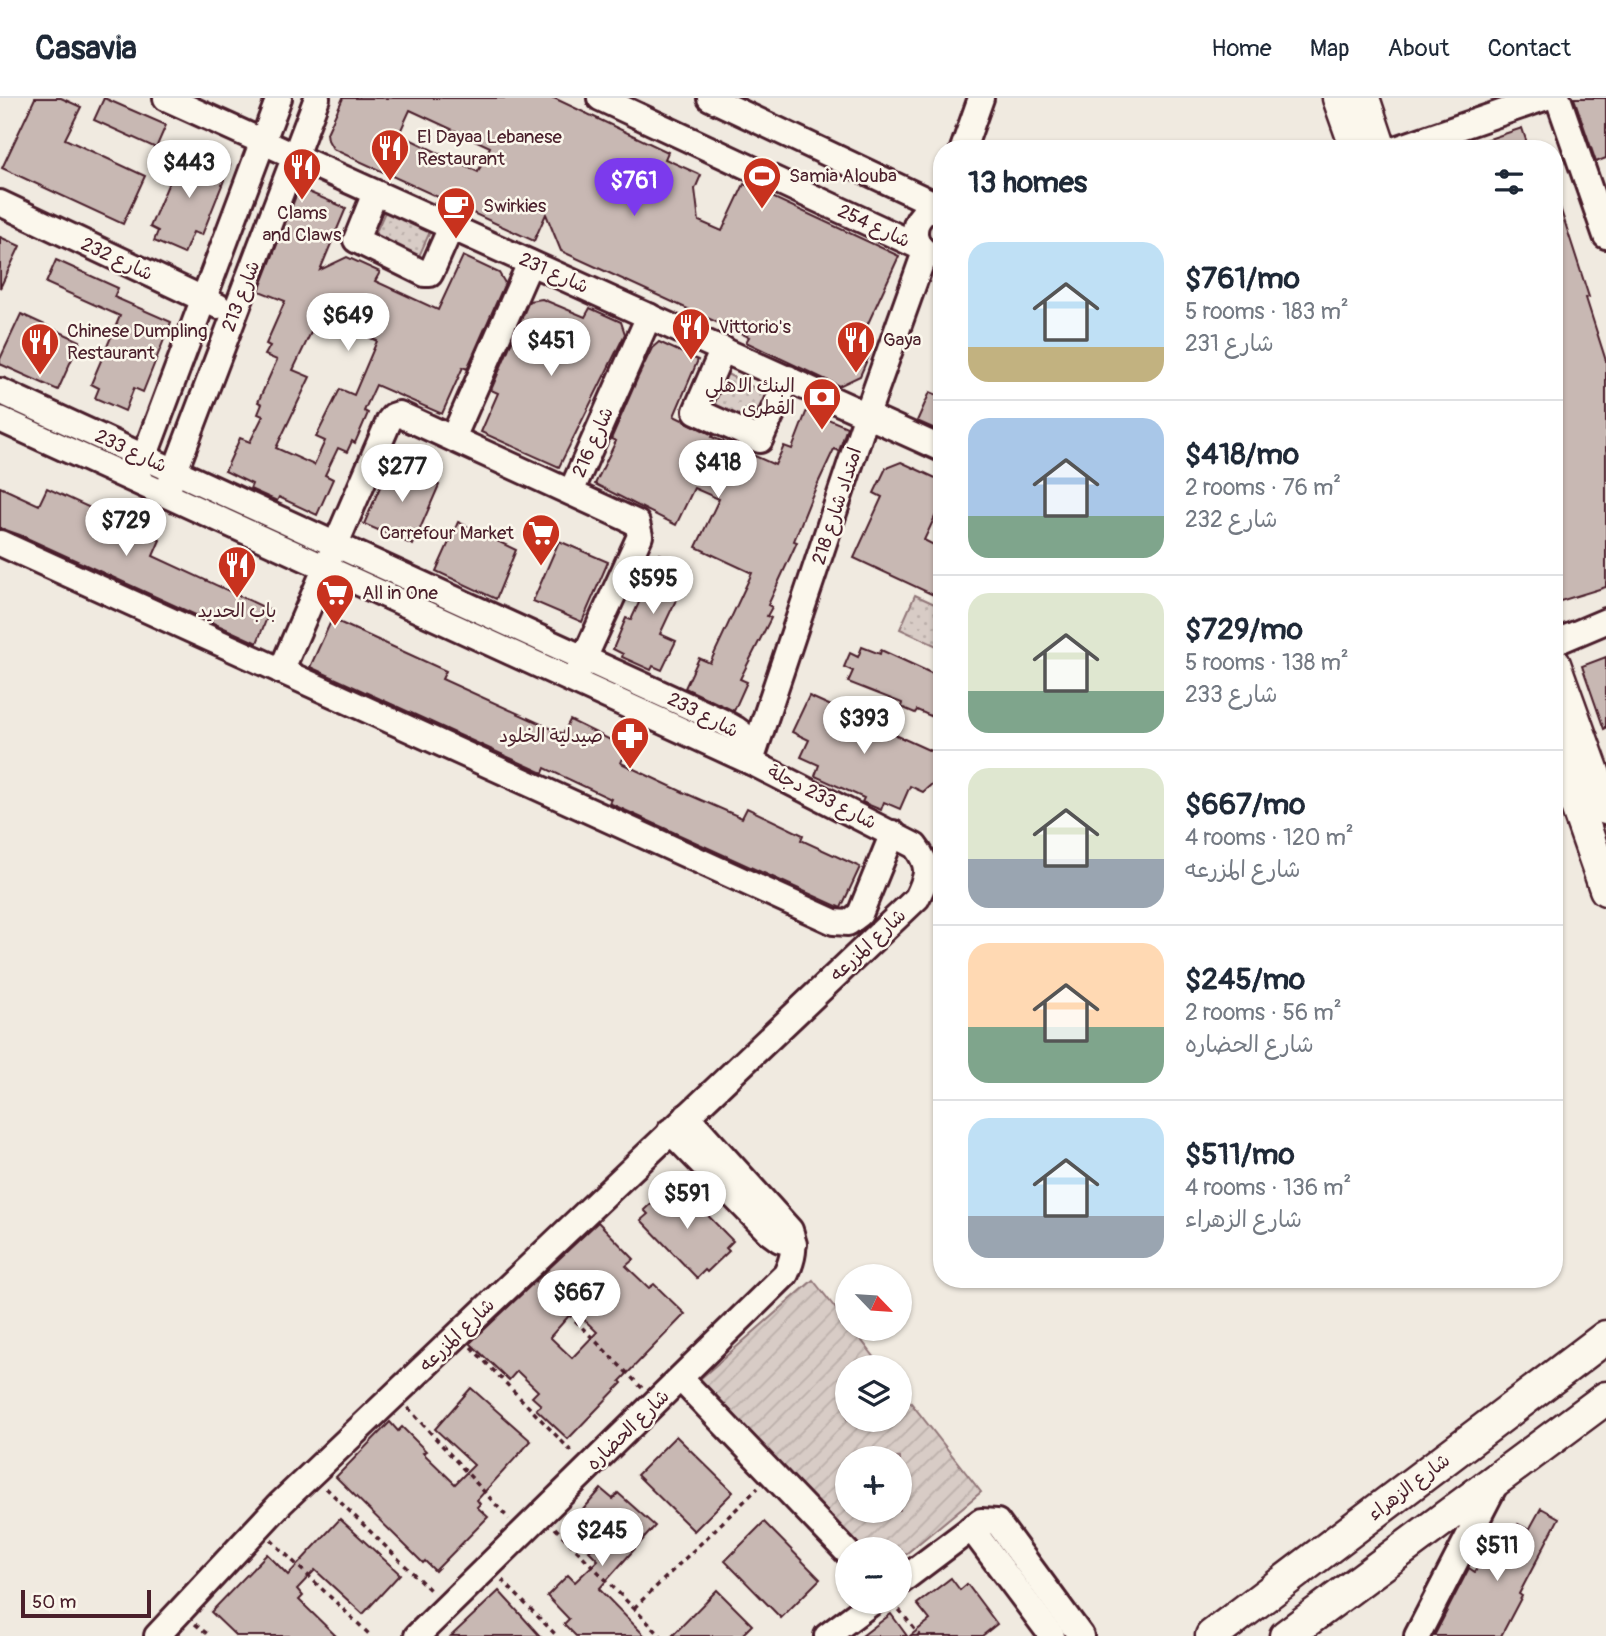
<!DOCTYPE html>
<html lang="en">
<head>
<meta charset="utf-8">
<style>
	body { margin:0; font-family:Pangolin,"Playpen Sans Arabic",sans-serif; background:#f2f2f3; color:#1f2937; height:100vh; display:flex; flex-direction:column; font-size:26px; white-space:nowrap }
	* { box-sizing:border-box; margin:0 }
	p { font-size:23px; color:#747a83 }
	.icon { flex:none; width:38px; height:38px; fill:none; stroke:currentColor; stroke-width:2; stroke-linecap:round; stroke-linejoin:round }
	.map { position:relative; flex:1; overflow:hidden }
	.sheet { position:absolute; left:933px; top:42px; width:630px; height:1148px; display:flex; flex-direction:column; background:#fff; border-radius:28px; box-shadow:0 2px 5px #0004 }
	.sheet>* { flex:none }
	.needle { width:46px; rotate:115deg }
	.buttons { position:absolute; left:835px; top:1166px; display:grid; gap:14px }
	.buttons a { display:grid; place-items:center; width:77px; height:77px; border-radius:50%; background:#fff; box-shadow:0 2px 5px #0004; font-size:35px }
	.scale { position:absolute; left:21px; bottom:18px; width:130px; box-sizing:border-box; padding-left:7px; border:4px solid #4a1f2b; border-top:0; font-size:19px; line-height:24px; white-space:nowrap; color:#4a1f2b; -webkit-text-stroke:5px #fbf7ec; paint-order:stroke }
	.price { position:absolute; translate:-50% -60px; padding:0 16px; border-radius:24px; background:#fff; color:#222; font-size:23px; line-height:46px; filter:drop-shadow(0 2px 4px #0008) }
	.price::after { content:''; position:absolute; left:50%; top:42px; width:21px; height:16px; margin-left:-10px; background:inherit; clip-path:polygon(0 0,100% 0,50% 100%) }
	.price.current { background:#7c3aed; color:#fff }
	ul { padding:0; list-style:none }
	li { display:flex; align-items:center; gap:21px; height:175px; padding:0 35px }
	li+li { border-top:2px solid #e0e1e3 }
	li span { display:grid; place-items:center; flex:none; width:196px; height:140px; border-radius:21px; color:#555 }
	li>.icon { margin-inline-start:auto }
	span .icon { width:84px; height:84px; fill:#fffc; stroke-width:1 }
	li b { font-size:30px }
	h2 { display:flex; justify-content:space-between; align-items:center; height:84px; padding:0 35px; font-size:30px }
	header { display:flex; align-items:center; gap:42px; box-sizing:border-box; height:98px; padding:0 35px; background:#fff; border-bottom:2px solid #e0e1e3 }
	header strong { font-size:33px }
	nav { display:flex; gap:38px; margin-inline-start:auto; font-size:24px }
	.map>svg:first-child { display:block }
	.park { fill:url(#park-dots); stroke:#917678; stroke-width:2 }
	.garden { fill:url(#garden-furrows); stroke:#917678; stroke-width:2; fill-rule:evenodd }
	.building { fill:#c8b8b3; stroke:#4a1f2b; stroke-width:2; fill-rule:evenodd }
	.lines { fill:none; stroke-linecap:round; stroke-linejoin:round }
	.minor-casing { stroke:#4a1f2b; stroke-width:30 }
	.major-casing { stroke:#4a1f2b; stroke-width:37 }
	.path { stroke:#4a1f2b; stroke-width:3.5; stroke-dasharray:5 5; stroke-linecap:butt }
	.minor { stroke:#fbf7ec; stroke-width:24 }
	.major { stroke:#fbf7ec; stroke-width:32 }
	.labels { text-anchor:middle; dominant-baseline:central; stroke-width:5; stroke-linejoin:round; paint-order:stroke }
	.poi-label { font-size:19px; fill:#4a1f2b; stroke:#fbf7ec; text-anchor:start }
	.street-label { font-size:19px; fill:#4a1f2b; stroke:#fbf7ec }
</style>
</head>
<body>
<header>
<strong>Casavia</strong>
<nav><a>Home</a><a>Map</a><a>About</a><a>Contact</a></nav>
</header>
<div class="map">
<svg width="1606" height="1538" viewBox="0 0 1606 1538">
	<defs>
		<pattern id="park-dots" width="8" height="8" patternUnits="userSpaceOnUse" patternTransform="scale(1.75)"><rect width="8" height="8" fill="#d8ccc6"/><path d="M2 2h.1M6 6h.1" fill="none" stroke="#bbafaa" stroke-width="1.8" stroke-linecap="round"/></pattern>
		<pattern id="garden-furrows" width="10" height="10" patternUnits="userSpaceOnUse" patternTransform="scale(1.75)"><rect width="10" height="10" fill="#d8ccc6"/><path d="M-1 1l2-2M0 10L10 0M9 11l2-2" fill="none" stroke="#bbafaa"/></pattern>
	</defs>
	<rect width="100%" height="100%" fill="#f0eae0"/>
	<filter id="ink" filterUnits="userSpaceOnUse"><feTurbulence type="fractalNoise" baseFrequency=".0143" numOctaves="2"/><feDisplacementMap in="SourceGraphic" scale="14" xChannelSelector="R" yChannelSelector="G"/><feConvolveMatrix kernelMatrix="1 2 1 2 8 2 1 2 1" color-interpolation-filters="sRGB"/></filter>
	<g filter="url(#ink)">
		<g class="park">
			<polygon points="388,107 433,127 416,165 371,145"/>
			<polygon points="727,276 771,298 754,335 710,315"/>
			<polygon points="915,497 941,509 941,550 900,531"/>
		</g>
		<path class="garden" d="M 813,1182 L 847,1225 L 847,1230 L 852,1230 L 882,1269 L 847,1269 L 847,1321 L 900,1321 L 900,1291 L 981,1394 L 900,1461 L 900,1451 L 863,1451 L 700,1281 ZM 847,1360 L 900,1360 L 900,1412 L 847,1412 Z"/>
		<g class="building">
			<polygon points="35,0 61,0 81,9 65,41 145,78 123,126 2,70"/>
			<polygon points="104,0 166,27 156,50 94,22"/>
			<path d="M 343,0 L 554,0 L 668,54 L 665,61 L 701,77 L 695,91 L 699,123 L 722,133 L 744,86 L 899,158 L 859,245 L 872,251 L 860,278 L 839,288 L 746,244 L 749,239 L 561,153 L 546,116 L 534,143 L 333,51 L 328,42 L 327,35 ZM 410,12 L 490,49 L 478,74 L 399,36 Z"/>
			<polygon points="1574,0 1606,0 1606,60 1596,64"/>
			<polygon points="1522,30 1529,51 1468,51 1468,48"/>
			<polygon points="191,50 230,67 202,137 193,134 184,156 154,143 158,133 150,129 181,56 188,59"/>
			<path d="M 299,90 L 346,110 L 320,172 L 347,159 L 380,174 L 375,183 L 438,212 L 463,158 L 499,175 L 505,185 L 467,271 L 463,269 L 442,316 L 376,287 L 364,313 L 368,315 L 355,345 L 352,343 L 347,354 L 338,350 L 325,377 L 333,381 L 317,417 L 279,399 L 277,403 L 250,391 L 252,386 L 225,373 L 240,340 L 250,344 L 263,318 L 258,316 L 262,306 L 258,304 L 277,262 L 265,257 L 270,248 L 266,246 L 285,203 L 259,193 ZM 324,207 L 366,226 L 362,236 L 377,243 L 354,297 L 340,291 L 316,339 L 325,343 L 314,367 L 276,350 L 310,279 L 293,272 Z"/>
			<polygon points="1554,100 1557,100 1589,199 1586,200 1606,263 1606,489 1554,505"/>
			<polygon points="0,139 20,148 0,190"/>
			<polygon points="56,162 118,190 114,199 171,224 143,294 134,290 125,313 95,300 99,290 91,286 120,218 46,185"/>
			<polygon points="542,201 585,219 590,210 621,224 625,236 559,369 481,334 498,295 491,292 529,203"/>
			<polygon points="21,216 80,243 58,292 0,266 0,261"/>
			<polygon points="659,244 698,262 674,318 713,337 712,339 775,367 784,348 792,351 807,312 847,329 839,353 834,351 812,398 794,443 797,444 768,507 772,509 767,518 771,520 740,581 747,584 734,613 685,590 699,560 710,565 752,475 696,449 719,401 694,390 676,427 595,386 616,343 611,341 638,279 652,250"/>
			<polygon points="930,294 942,299 942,334 917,323"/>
			<polygon points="901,364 942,383 942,404 924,442 942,451 942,501 854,460 882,399 874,395 886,370"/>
			<polygon points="390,366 439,387 413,447 364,426"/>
			<polygon points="0,389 39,407 47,390 160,442 153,458 270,512 257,545 20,437 0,430"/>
			<polygon points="458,424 516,452 496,501 436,473"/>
			<polygon points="559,443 608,464 582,524 533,503"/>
			<polygon points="660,456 691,470 660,536 676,543 662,572 653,568 651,572 622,559 623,556 613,551 626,520 631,522 643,496 639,494 653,465 656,466"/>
			<polygon points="332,521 446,573 442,581 563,636 570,622 627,650 621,665 685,695 742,720 747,710 803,737 801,742 860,769 841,810 609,705 611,701 545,670 543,675 310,569"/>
			<polygon points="862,549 880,556 881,552 942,580 942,623 917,612 915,615 901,609 902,605 848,584 853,573 844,569 850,555 858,559"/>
			<polygon points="1606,559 1606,630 1604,631 1582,568"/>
			<polygon points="809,598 942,658 942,677 923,694 910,688 900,711 884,704 881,712 862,704 864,700 815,678 819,667 801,659 809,642 792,634"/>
			<polygon points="677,1086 733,1143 726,1150 729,1153 707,1174 705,1172 697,1180 641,1122 648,1116 644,1112 666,1091 669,1094"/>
			<path d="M 598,1124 L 634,1161 L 626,1168 L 649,1190 L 654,1186 L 685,1216 L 620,1283 L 622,1285 L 568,1341 L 536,1311 L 541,1307 L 532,1299 L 538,1293 L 517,1273 L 509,1282 L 470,1245 ZM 574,1212 L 597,1234 L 572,1260 L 550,1239 Z"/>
			<polygon points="471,1290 531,1343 477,1402 480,1406 477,1409 488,1419 435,1473 425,1463 423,1465 336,1379 390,1324 398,1333 402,1329 426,1353 423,1355 455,1386 474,1367 435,1331"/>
			<polygon points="676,1338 733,1394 694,1433 637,1377"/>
			<polygon points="601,1391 613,1401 618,1395 655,1428 599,1491 645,1538 576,1538 564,1526 569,1521 547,1498 568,1477 575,1484 598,1462 589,1453 593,1450 584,1442 588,1437 573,1423"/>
			<polygon points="1541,1410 1559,1420 1519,1496 1522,1498 1501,1538 1434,1538 1469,1470 1475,1474 1490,1446 1495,1448 1500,1440 1509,1441 1518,1426 1529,1432"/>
			<polygon points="340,1421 400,1476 363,1516 315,1472 297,1491 303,1498 299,1502 336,1538 236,1538 211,1514 267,1456 288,1477"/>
			<polygon points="764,1424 820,1481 781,1520 725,1463"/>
			<polygon points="951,1480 960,1492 967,1486 997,1526 982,1538 910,1538 930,1522 917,1506"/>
			<polygon points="717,1492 752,1527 741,1538 672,1538"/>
			<polygon points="499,1493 540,1538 451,1538"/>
			<polygon points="891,1516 907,1538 862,1538"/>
		</g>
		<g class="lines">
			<g class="minor-casing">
				<g id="minor">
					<polyline points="166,0 942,351"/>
					<polyline points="600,0 920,149"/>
					<polyline points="710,0 939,108"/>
					<polyline points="1558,0 1606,138"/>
					<polyline points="963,51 981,0"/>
					<polyline points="1396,51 1544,0"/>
					<polyline points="375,95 356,142 425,176 430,176 432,172 451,129"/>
					<polyline points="0,105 218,208"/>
					<path d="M 942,108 C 906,112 906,157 942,159"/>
					<polyline points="723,251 696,313 760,342 788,280"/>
					<path d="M 0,293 L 721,623 C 744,635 749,637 751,664"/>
					<path d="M 0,321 L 751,664 L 915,748 C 931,769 928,777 917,800 L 281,1405 L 157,1538"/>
					<polyline points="453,340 530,165"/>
					<polyline points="139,373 279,0"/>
					<polyline points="170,386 317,0"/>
					<polyline points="571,394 649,218"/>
					<polyline points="0,445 834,824 848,825 860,816 893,735"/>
					<polyline points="1554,545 1606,523"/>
					<polyline points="281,573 389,323 393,318 399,316 637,425 640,438 577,576"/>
					<polyline points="751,663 867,316 925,154"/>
					<polyline points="670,1033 769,1134 780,1142 794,1146"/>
					<polyline points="681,1281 847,1454"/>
					<polyline points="971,1430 1052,1538"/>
					<polyline points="900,1484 981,1423 997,1424 1081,1538"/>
					<path d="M 417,1538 L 786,1176 C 793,1161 796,1148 790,1132 L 687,1018"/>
					<polyline points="827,1538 874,1503"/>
					<polyline points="1417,1538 1497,1383"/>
				</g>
			</g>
			<g class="major-casing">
				<g id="major">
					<polyline points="1339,0 1357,51"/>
					<polyline points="1363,0 1380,51"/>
					<polyline points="1554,566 1606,710"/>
					<polyline points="1554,642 1606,791"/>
					<polyline points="1212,1538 1606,1239"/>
					<polyline points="1286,1538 1606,1300"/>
				</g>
			</g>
			<g class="path">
				<polyline points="540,1187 643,1291"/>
				<polyline points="471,1249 575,1357"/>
				<polyline points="408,1310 509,1421"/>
				<polyline points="326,1390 433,1495"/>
				<polyline points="555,1430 661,1538"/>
				<polyline points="271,1442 371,1538"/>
				<polyline points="502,1482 557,1538"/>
				<polyline points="893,1504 920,1538"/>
				<polyline points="634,1510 758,1390"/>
				<polyline points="195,1526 210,1538"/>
			</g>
			<use href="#minor" class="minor"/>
			<use href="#major" class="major"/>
		</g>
	</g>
	<defs>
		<g id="restaurant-pin" transform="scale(2.0125)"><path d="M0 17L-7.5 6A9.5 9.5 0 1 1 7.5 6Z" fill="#c8321e" stroke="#fbf7ec"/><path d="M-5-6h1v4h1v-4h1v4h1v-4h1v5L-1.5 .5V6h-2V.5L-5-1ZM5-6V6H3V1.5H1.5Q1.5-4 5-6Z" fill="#fff"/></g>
		<g id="stadium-pin" transform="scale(2.0125)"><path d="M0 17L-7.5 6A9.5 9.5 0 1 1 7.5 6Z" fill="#c8321e" stroke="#fbf7ec"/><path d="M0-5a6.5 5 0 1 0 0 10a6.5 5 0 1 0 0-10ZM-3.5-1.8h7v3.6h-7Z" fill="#fff"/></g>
		<g id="cafe-pin" transform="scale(2.0125)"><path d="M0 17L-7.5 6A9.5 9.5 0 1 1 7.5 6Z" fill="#c8321e" stroke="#fbf7ec"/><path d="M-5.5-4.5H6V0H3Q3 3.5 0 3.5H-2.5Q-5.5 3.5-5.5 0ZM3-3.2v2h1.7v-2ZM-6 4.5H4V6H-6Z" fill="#fff"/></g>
		<g id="bank-pin" transform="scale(2.0125)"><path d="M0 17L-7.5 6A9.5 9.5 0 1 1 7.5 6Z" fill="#c8321e" stroke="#fbf7ec"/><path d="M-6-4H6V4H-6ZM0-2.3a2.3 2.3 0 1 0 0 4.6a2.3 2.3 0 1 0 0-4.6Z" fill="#fff"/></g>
		<g id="supermarket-pin" transform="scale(2.0125)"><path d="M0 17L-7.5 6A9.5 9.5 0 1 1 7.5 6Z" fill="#c8321e" stroke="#fbf7ec"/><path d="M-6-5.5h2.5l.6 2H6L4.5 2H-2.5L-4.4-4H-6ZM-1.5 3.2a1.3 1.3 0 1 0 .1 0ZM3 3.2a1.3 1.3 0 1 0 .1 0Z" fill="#fff"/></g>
		<g id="pharmacy-pin" transform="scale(2.0125)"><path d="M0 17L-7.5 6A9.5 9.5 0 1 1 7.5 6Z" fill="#c8321e" stroke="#fbf7ec"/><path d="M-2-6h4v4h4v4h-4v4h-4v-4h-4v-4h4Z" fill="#fff"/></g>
	</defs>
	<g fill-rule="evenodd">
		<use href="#restaurant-pin" x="390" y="50"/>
		<use href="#restaurant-pin" x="302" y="69"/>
		<use href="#stadium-pin" x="762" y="78"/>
		<use href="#cafe-pin" x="456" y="108"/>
		<use href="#restaurant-pin" x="691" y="229"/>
		<use href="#restaurant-pin" x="856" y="242"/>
		<use href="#restaurant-pin" x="40" y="244"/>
		<use href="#bank-pin" x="822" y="299"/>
		<use href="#supermarket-pin" x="541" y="435"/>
		<use href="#restaurant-pin" x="237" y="467"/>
		<use href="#supermarket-pin" x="335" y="495"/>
		<use href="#pharmacy-pin" x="630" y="638"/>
	</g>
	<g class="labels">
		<g class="poi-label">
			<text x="417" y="39">El Dayaa Lebanese<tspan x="417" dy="22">Restaurant</tspan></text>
			<text x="789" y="78">Samia Alouba</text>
			<text x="483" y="108">Swirkies</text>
			<text x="302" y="115" text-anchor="middle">Clams<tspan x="302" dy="22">and Claws</tspan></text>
			<text x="718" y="229">Vittorio's</text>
			<text x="67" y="233">Chinese Dumpling<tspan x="67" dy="22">Restaurant</tspan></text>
			<text x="883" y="242">Gaya</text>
			<text x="795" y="288" text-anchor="end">البنك الاهلي<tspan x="795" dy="22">القطرى</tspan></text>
			<text x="514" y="435" text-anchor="end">Carrefour Market</text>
			<text x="362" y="495">All in One</text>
			<text x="237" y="513" text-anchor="middle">باب الحديد</text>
			<text x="603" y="638" text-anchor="end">صيدلية الخلود</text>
		</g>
		<g class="street-label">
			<text transform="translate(874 128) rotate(25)">شارع 254</text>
			<text transform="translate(117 161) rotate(25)">شارع 232</text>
			<text transform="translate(554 175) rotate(24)">شارع 231</text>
			<text transform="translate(241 198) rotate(-69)">شارع 213</text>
			<text transform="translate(593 344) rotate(-66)">شارع 216</text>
			<text transform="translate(131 353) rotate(25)">شارع 233</text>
			<text transform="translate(837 408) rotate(-72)">امتداد شارع 218</text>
			<text transform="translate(703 617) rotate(27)">شارع 233</text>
			<text transform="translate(822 699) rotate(27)">شارع 233 دجلة</text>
			<text transform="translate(868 847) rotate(-43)">شارع المزرعه</text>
			<text transform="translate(457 1237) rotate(-44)">شارع المزرعه</text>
			<text transform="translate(628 1332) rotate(-44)">شارع الحضاره</text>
			<text transform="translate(1409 1389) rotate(-37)">شارع الزهراء</text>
		</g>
	</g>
</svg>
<div class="buttons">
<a><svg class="needle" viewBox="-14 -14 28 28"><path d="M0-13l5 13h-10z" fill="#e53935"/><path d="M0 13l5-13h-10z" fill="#747a83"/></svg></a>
<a><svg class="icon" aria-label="layers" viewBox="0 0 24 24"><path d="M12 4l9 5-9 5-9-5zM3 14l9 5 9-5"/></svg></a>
<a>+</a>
<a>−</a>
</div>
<div class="scale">50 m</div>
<b class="price" style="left:189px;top:102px">$443</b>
<b class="price current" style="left:634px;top:120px">$761</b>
<b class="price" style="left:348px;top:255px">$649</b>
<b class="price" style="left:551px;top:280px">$451</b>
<b class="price" style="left:718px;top:402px">$418</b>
<b class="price" style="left:402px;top:406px">$277</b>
<b class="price" style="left:126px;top:460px">$729</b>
<b class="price" style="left:653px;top:518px">$595</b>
<b class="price" style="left:864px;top:658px">$393</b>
<b class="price" style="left:687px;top:1133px">$591</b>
<b class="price" style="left:579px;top:1232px">$667</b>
<b class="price" style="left:602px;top:1470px">$245</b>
<b class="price" style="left:1497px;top:1485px">$511</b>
<section class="sheet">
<h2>13 homes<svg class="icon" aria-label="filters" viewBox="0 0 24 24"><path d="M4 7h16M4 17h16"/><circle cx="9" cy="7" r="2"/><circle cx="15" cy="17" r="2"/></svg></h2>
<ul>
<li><span style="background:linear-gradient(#bfe0f5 75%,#c2b280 0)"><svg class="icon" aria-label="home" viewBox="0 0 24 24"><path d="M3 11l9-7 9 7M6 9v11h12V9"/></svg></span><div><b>$761/mo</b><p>5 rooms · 183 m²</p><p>شارع 231</p></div></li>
<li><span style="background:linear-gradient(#a9c7e8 70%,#7fa58c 0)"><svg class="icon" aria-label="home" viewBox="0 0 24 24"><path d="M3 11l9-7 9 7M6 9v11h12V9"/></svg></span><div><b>$418/mo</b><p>2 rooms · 76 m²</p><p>شارع 232</p></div></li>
<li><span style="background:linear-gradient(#dfe7d0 70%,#7fa58c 0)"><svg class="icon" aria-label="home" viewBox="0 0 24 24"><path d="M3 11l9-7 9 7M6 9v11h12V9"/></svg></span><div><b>$729/mo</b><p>5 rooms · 138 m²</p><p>شارع 233</p></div></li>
<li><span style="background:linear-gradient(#dfe7d0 65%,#9aa5b1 0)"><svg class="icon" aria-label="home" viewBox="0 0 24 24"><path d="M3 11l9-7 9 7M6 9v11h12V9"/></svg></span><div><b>$667/mo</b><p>4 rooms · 120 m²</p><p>شارع المزرعه</p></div></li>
<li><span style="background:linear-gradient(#ffd9b3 60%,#7fa58c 0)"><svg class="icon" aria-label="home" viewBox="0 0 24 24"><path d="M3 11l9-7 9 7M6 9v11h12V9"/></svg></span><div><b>$245/mo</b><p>2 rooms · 56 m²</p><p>شارع الحضاره</p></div></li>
<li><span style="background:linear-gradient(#bfe0f5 70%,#9aa5b1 0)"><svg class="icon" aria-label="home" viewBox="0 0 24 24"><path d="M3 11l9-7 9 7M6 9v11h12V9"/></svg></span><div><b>$511/mo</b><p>4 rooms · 136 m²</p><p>شارع الزهراء</p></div></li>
</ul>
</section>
</div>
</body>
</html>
